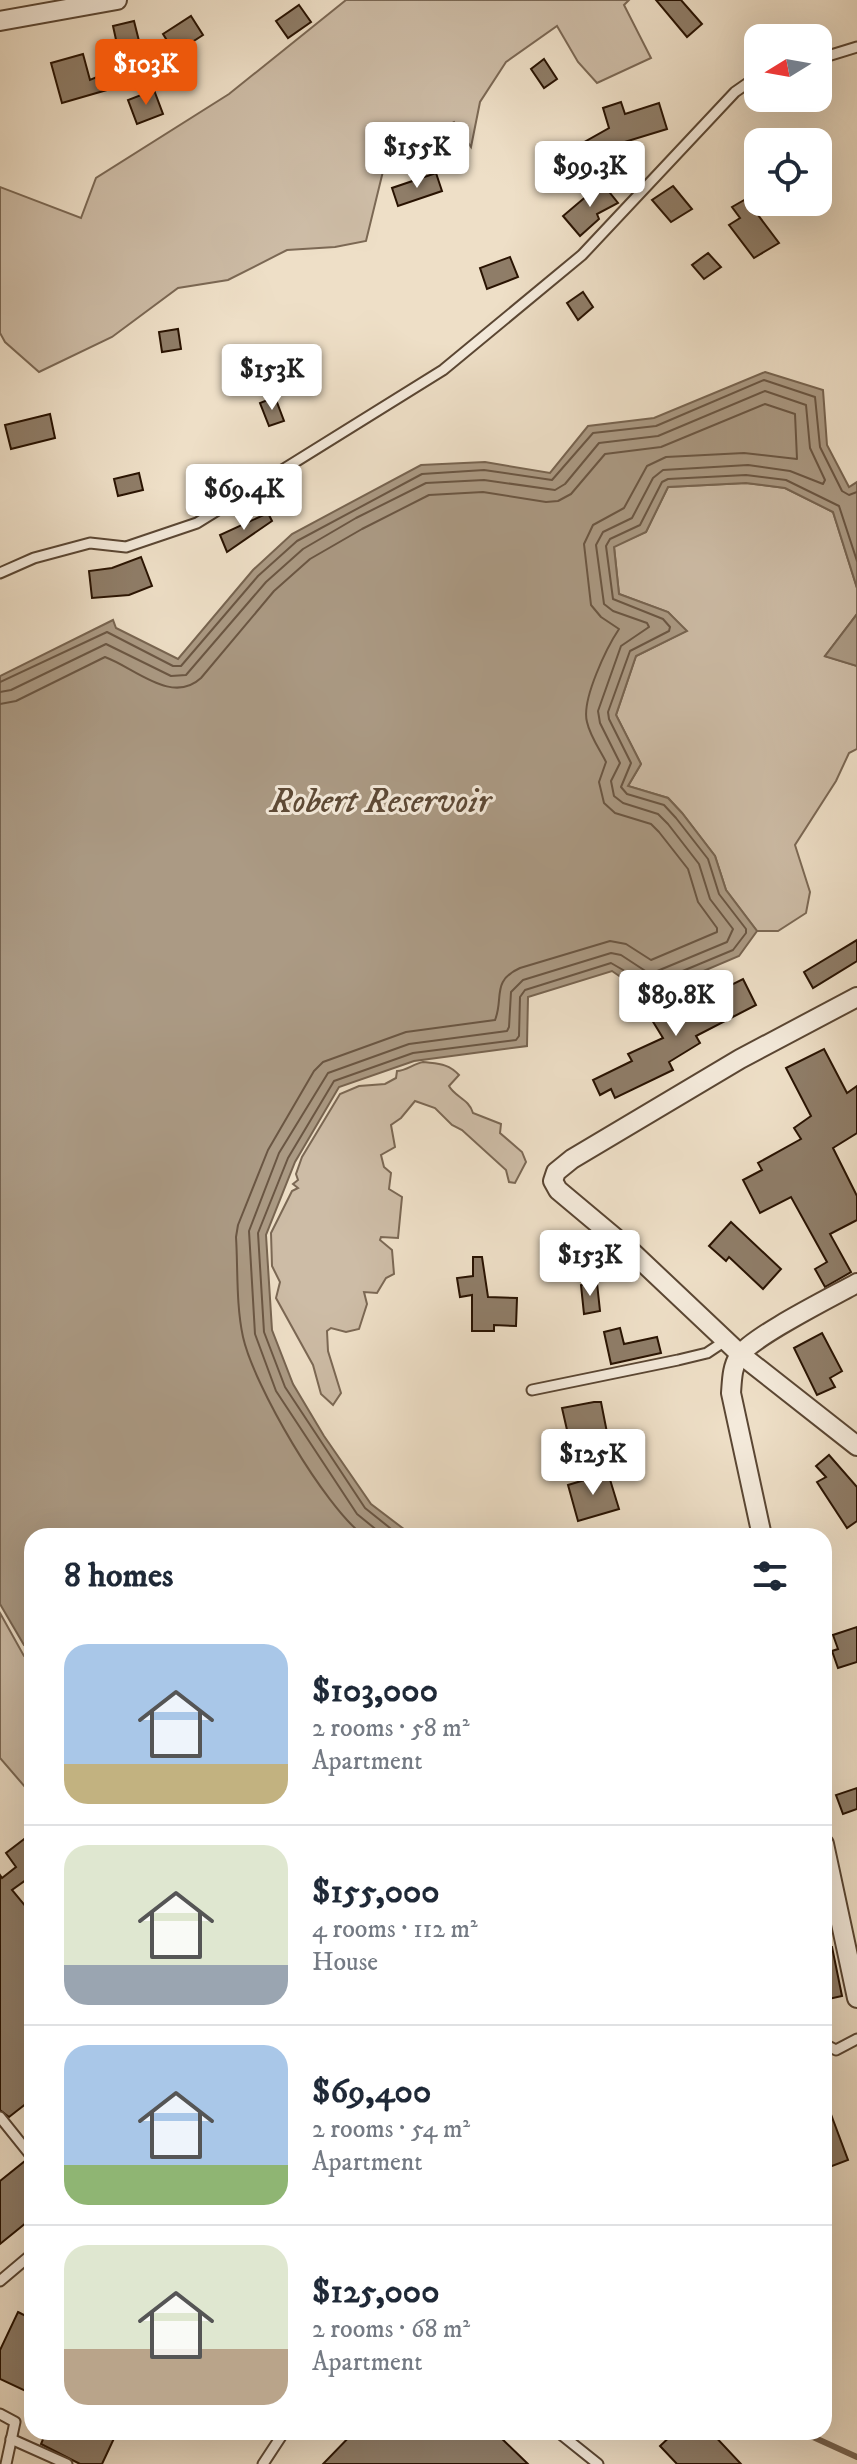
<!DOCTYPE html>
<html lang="en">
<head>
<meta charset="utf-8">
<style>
	body { margin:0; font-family:"IM FELL DW Pica",serif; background:#f6f6f7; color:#1f2937; height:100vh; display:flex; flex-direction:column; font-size:30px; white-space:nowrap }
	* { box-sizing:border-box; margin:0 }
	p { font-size:26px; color:#747a83 }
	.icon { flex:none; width:44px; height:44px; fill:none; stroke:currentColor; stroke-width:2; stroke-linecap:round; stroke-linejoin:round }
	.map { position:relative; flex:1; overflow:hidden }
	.panel { position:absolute; left:24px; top:1528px; width:808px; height:912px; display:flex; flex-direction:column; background:#fff; border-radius:24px; box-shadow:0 8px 32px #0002 }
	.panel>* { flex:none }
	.needle { width:52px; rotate:259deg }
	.fabs { position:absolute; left:744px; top:24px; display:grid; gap:16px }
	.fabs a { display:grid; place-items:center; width:88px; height:88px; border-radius:16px; background:#fff; box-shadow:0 8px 32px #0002; font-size:40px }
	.price { position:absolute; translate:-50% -68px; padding:0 18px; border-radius:8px; background:#fff; color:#222; font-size:26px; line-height:52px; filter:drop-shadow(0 2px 4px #0008) }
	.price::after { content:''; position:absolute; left:50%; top:48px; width:24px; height:18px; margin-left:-12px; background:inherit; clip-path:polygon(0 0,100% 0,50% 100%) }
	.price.active { background:#ea580c; color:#fff }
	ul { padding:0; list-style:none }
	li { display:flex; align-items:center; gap:24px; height:200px; padding:0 40px }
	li+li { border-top:2px solid #e0e1e3 }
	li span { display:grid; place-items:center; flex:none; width:224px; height:160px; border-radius:24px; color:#555 }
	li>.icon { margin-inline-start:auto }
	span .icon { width:96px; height:96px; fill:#fffc; stroke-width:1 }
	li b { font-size:34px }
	h2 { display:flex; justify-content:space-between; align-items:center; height:96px; padding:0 40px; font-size:34px }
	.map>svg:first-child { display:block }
	.green { fill:#cdbca6; stroke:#7b6854; stroke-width:2 }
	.water { fill:#ab9a84; stroke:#776450; stroke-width:2 }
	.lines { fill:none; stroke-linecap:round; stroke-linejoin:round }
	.shore { stroke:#6a5643; stroke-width:2 }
	.stream { stroke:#776450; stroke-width:6 }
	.building { fill:#8f7d68; stroke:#291302; stroke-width:2 }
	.service-casing { stroke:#5a4633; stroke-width:13 }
	.minor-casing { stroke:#5a4633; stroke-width:22 }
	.service { stroke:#f4eadb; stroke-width:9 }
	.minor { stroke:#f4eadb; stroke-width:18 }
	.labels { text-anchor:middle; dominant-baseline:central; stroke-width:6; stroke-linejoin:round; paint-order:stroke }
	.water-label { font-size:36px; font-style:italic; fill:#5d4936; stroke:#f4eadb }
</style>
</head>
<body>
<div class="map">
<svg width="857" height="2464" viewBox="0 0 857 2464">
	<rect width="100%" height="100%" fill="#eedfc7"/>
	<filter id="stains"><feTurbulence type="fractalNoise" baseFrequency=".0025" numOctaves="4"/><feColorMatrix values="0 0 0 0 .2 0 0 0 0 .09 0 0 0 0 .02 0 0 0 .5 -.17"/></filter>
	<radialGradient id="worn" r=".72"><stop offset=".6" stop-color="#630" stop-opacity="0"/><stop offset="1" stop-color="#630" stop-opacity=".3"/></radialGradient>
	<g class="green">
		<polygon points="346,0 629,0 624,5 651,58 597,83 578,62 557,26 506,62 480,102 471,147 454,122 386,159 366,241 335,247 287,250 228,280 178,288 112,337 39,372 5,342 0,333 0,187 81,218 96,178 229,94"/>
		<polygon points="746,483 785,488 833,512 857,588 857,614 825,656 857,666 857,749 849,753 836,781 795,845 810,892 806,913 778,931 757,931 726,890 715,856 682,813 668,798 628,786 641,764 616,715 636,656 686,631 668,612 619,594 614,546 646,532 668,487"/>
		<path d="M 423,1062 C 438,1064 448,1063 459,1075 L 449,1086 C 455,1097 469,1099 473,1113 L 501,1124 L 500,1133 L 522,1152 L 526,1162 L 515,1183 L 509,1182 L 506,1170 L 462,1130 L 452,1125 L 435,1108 L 415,1101 L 401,1118 L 391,1125 L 395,1147 L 381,1155 L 384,1167 L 391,1173 L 389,1189 L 402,1197 L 398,1238 L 381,1237 L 380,1240 L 392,1250 L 394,1274 L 386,1278 L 377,1293 L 364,1292 L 367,1304 L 359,1329 L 346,1332 L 331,1328 L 327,1331 L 328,1351 L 341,1393 L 333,1405 L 321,1394 L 313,1365 L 276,1298 L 280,1282 L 272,1266 L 271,1233 L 292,1191 L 298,1188 L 293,1184 L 298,1180 L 296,1174 L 302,1157 L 340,1094 L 359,1086 L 385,1084 L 396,1078 L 397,1071 C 406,1071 413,1064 423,1062 Z"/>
		<polygon points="0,1613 24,1656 32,1659 32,1795 0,1758"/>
	</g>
	<g class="water">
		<polygon points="765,372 823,390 827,445 849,487 857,482 857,588 833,512 785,488 746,483 668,487 646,532 614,547 619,594 668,612 687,631 636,656 616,715 641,764 628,786 668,798 682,813 715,856 726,890 757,931 739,956 647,995 612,971 528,997 527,1046 414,1061 339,1087 295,1162 266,1235 272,1330 293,1384 324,1436 371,1504 413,1536 32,1536 32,1646 24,1645 0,1604 0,676 113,620 116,628 178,659 253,570 292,534 421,465 485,462 550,473 588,426 654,418"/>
		<polygon points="857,614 857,666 824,656 825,656"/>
	</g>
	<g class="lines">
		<g class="shore">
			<polyline points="0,682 107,632 173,666 181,666 258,576 297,541 422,474 484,470 552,480 593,433 656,426 764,380 815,397 820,447 842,491 849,495 857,492"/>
			<polyline points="0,692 11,690 106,644 171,676 186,675 266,582 303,549 356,518 426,483 484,480 555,490 565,484 599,443 658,436 765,391 806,405 810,448 825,480 823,484 790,471 748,465 663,470 653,478 632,518 603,532 596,545 604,604 613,611 647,623 649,627 621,646 598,711 600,723 620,763 611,781 614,796 623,803 658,814 668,824 699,864 710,899 733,929 727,942 650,974 621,955 611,953 523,980 511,992 509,1027 507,1031 409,1044 328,1073 279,1153 249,1231 255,1334 276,1391 357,1514 384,1536"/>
			<path d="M 0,704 L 16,701 L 105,657 C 135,668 172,705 201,678 L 274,591 L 310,559 L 362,529 L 429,495 L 483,492 L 546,502 L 558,501 L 571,494 L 605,454 L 661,447 L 765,404 L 795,414 L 797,459 L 744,453 L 666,457 L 647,466 L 624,508 L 593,525 L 584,544 L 591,605 L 601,617 L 619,629 C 607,647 581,700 587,722 C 590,736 600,750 606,762 L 599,782 L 604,803 L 615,813 L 651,824 L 659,832 L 688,869 L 698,902 L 717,928 L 717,932 L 651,960 L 626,944 L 610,941 L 520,968 C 491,981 504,998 495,1020 L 406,1032 L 323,1062 L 314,1071 L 268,1150 L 238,1225 L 236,1237 C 238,1269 236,1305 243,1337 C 254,1386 324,1506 364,1536"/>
			<polyline points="400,1536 365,1508 285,1387 264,1332 258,1233 288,1158 334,1081 413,1053 516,1040 519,1036 520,997 525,990 611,963 649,985 733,950 746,933 746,929 719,894 708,859 676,818 664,805 627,794 621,787 631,763 609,719 608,712 630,651 669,631 670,627 663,619 613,599 606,546 610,539 640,525 662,482 668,479 746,475 786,480 839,506 857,561"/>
		</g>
		<polyline class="stream" points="802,2432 857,2457"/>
	</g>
	<g class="building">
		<polygon points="656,0 681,0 702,24 687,37"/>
		<polygon points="299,5 311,22 288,38 276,21"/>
		<polygon points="191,16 203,35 175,53 163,34"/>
		<polygon points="134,21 142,53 120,58 113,26"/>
		<polygon points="83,54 90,80 123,66 131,83 62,103 51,63"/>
		<polygon points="544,59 557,79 544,88 531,69"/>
		<polygon points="154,90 163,114 137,124 128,100"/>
		<polygon points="621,102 625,114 659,103 667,129 608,147 611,152 596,161 591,152 568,160 565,153 609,128 603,108"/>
		<polygon points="436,173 442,191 398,206 392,188"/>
		<polygon points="602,183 618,203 597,214 599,219 580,236 563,216"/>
		<polygon points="673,186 692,209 671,222 652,200"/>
		<polygon points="746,199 779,243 754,258 729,225 740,218 732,207"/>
		<polygon points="708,253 721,267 704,279 692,265"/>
		<polygon points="510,257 518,277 487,289 480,268"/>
		<polygon points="583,292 593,307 578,320 567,303"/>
		<polygon points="178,329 181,349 162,352 159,332"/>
		<polygon points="275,397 284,421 269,426 260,403"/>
		<polygon points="50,414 55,438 11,449 5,425"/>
		<polygon points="139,473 143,490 118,496 114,479"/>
		<polygon points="268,513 272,521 227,552 220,535"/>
		<polygon points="141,557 152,586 129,595 92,598 89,571 112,568"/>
		<polygon points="857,940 857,961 813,988 804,972"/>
		<polygon points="743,979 756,1005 696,1036 700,1043 669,1062 673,1070 615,1098 611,1089 600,1095 593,1080 632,1061 628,1054 663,1038 652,1020 691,997 695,1003"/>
		<polygon points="824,1049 847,1093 857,1086 857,1133 833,1148 857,1196 857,1220 830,1234 851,1272 825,1287 815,1269 827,1262 791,1197 760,1213 743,1180 762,1170 758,1163 801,1139 794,1128 811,1116 786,1068"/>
		<polygon points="731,1222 781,1269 763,1289 729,1257 726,1261 709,1246"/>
		<polygon points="473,1257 482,1257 488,1297 517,1298 516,1326 494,1325 494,1331 472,1331 472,1295 460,1297 457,1278 473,1276"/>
		<polygon points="597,1283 600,1311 584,1314 581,1285"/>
		<polygon points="620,1328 624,1344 657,1337 661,1353 611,1364 604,1332"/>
		<polygon points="822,1333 842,1371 830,1378 835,1387 817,1395 794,1348"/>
		<polygon points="594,1402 601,1402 612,1458 591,1462 587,1440 570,1443 562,1408"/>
		<polygon points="829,1455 857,1487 857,1521 847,1528 817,1482 826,1477 816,1466"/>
		<polygon points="608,1473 619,1509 578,1521 568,1485"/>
		<polygon points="857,1627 857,1662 838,1668 832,1651 838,1649 833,1635"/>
		<polygon points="857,1788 857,1809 843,1814 836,1795"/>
		<polygon points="32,1833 32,1888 26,1880 12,1890 32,1914 32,2099 9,2117 0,2110 0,1875 2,1878 16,1867 6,1853"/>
		<polygon points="824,1947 832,1947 842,1996 824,2000"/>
		<polygon points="826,2101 848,2160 824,2169 824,2102"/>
		<polygon points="25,2161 32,2164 32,2218 0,2244 0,2181"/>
		<polygon points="18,2312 32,2319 32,2394 0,2379 0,2350"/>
		<polygon points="46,2432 117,2432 102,2464 80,2464 41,2444"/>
		<polygon points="354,2432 495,2432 528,2464 323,2464"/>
		<polygon points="675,2432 711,2432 741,2464 677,2464 660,2446"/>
	</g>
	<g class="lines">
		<g class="service-casing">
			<g id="service">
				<polyline points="818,59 857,47"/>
				<polyline points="0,573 34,558 90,543 126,547 197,523 443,370 582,255 735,92 758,76"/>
				<polyline points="532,1390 678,1360 707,1353 725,1341"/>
				<polyline points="824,2044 836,2050 857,2039"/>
				<polyline points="0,2117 32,2157"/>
				<polyline points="0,2281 32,2254"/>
				<polyline points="0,2414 15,2422 6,2464"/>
				<polyline points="558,2432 598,2464"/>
				<polyline points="11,2439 67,2464"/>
				<polyline points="263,2464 284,2432"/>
			</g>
		</g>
		<g class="minor-casing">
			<g id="minor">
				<polyline points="0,21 117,0"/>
				<polyline points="857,997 740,1059 572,1159 556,1172 553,1181 558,1190 632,1252 740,1354 857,1446"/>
				<path d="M 762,1536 L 731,1393 C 732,1380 732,1367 739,1356 C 753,1336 832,1297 857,1283"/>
				<polyline points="824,1844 857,1998"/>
			</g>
		</g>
		<use href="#service" class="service"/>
		<use href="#minor" class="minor"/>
	</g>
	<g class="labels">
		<g class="water-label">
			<text x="380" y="801">Robert Reservoir</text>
		</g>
	</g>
	<rect width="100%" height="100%" filter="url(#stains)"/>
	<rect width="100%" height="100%" fill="url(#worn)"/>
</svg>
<div class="fabs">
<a><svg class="needle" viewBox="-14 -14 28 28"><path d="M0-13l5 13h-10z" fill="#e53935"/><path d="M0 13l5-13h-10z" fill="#747a83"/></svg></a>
<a><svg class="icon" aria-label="locate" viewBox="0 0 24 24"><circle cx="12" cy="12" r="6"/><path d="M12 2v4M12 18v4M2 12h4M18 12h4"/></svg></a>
</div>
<b class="price active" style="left:146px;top:107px">$103K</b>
<b class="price" style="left:417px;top:190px">$155K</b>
<b class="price" style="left:590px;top:209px">$99.3K</b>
<b class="price" style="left:272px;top:412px">$153K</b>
<b class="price" style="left:244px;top:532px">$69.4K</b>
<b class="price" style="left:676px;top:1038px">$89.8K</b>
<b class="price" style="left:590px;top:1298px">$153K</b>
<b class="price" style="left:593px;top:1497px">$125K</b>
<section class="panel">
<h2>8 homes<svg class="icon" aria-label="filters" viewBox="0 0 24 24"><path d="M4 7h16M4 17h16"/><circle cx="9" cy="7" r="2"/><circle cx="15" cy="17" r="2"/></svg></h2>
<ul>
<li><span style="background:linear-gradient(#a9c7e8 75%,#c2b280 0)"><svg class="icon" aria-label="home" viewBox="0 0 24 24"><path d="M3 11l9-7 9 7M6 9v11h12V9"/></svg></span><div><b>$103,000</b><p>2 rooms · 58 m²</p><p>Apartment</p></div></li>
<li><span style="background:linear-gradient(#dfe7d0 75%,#9aa5b1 0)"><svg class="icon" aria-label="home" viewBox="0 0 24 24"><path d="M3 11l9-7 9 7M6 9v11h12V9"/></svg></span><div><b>$155,000</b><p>4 rooms · 112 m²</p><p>House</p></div></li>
<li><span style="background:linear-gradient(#a9c7e8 75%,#8fb573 0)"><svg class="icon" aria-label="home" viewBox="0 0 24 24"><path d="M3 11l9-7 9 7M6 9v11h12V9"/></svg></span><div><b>$69,400</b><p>2 rooms · 54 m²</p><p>Apartment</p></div></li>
<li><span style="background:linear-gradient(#dfe7d0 65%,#b9a48a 0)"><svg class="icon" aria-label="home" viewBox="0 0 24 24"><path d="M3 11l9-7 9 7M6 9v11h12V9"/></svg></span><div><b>$125,000</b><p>2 rooms · 68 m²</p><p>Apartment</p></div></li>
</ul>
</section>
</div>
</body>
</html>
